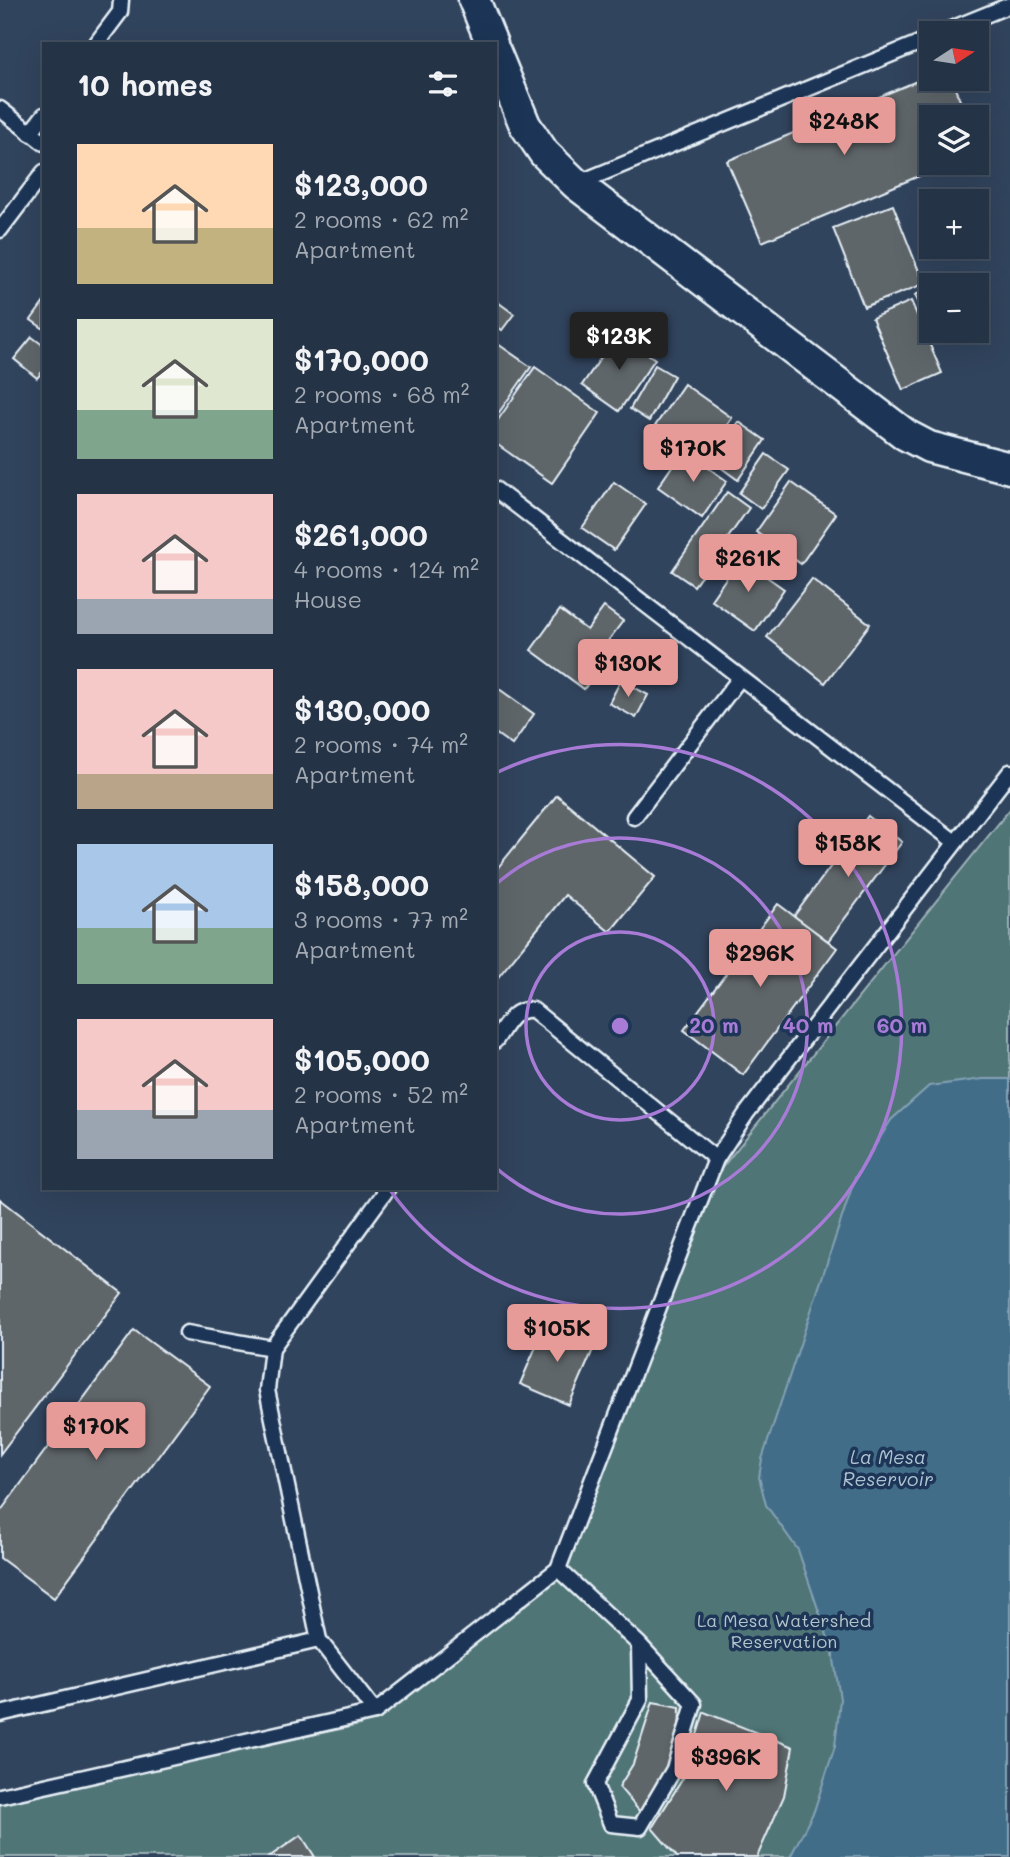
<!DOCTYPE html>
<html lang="en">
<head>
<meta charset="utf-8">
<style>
	body { margin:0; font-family:Mali,sans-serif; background:#2d3b4d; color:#f1f3f6; height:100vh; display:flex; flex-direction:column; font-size:26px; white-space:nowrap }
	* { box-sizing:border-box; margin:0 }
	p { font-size:23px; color:#a3aab3 }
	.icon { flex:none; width:38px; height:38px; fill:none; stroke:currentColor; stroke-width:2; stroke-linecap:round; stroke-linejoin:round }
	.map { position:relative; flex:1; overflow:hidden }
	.panel { position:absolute; left:42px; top:42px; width:455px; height:1148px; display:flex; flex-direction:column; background:#253346; border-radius:0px; box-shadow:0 7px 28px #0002,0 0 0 2px #424e5f }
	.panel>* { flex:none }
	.needle { width:46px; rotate:78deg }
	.tools { position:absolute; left:919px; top:21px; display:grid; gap:14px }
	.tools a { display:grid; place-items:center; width:70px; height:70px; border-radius:0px; background:#253346; box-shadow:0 7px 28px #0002,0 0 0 2px #424e5f; font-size:35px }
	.price { position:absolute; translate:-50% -60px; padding:0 16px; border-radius:7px; background:#e69b98; color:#111; font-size:23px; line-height:46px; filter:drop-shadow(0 2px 4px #0008) }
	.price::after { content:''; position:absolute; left:50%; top:42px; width:21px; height:16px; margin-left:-10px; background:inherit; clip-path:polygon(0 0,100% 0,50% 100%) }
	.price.current { background:#222; color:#fff }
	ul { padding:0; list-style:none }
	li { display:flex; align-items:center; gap:21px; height:175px; padding:0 35px }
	li span { display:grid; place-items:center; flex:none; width:196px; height:140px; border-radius:0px; color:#555 }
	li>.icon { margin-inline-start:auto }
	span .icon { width:84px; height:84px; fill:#fffc; stroke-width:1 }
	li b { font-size:30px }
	h2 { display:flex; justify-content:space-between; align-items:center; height:84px; padding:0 35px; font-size:30px }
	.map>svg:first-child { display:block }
	.green { fill:#507476; stroke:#9cb2b7; stroke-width:2 }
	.water { fill:#426d89; stroke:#84a2b5; stroke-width:2 }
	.building { fill:#5f666b; stroke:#e8f1f8; stroke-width:2 }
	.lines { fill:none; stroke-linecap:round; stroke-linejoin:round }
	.lane-casing { stroke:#e8f1f8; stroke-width:19 }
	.street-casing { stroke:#e8f1f8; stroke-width:35 }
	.lane { stroke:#1d3557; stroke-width:14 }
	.street { stroke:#1d3557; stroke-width:30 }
	.ring { fill:none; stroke:#a77bd6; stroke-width:3.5 }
	.labels { text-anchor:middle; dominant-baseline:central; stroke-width:7; stroke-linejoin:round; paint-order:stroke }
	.park-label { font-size:18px; fill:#b3c5ca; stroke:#1d3557 }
	.water-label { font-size:19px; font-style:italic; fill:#aec3d1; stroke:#1d3557 }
	.centre { fill:#a77bd6; stroke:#1d3557; stroke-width:3.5 }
	.ring-label { font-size:21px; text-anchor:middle; font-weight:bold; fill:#a77bd6; stroke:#1d3557; stroke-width:7; stroke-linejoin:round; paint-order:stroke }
</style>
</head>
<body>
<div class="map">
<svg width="1010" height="1857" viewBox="0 0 1010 1857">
	<rect width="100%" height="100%" fill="#31445d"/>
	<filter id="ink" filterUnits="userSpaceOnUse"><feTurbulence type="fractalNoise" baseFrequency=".0143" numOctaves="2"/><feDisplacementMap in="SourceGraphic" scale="14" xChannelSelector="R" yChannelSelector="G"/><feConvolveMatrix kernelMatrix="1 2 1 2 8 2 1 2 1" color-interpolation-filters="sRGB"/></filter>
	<g filter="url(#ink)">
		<polygon class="green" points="1010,809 1010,1857 0,1857 0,1799 360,1725 564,1574 716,1175"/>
		<polygon class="water" points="983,1079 1010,1079 1010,1857 790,1857 814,1811 835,1746 840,1699 833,1653 798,1550 766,1505 759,1477 762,1459 855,1178 891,1120 929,1086"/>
		<g class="building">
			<polygon points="931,75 931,79 951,79 967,117 931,117 931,163 950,163 762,242 727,161"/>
			<polygon points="893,205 924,284 864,307 833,228"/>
			<polygon points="931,288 931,324 929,325 915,295"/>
			<polygon points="495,300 514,314 502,330 495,325"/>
			<polygon points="911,301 942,373 903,390 872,318"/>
			<polygon points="44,302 44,329 31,320"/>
			<polygon points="618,333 655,359 619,411 582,385"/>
			<polygon points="32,337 44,346 44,370 37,378 14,359"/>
			<polygon points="495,342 531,367 495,418"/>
			<polygon points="655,365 674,376 649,421 630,409"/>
			<polygon points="535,367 600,413 552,483 495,443 495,424"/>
			<polygon points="684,384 732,418 703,460 655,426"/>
			<polygon points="739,422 765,440 738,480 712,461"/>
			<polygon points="683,450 727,481 702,518 658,487"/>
			<polygon points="766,454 789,470 761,509 739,493"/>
			<polygon points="614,482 646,504 614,550 582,528"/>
			<polygon points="791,482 836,514 801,564 756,532"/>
			<polygon points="727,492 749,508 694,586 672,571"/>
			<polygon points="740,558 784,589 755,631 711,600"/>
			<polygon points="812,579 870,624 825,683 767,637"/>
			<polygon points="604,607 623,621 605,645 612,651 584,689 531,650 560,610 587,630"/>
			<polygon points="621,680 648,695 636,718 609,703"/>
			<polygon points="495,686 534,714 512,745 495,733"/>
			<polygon points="557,795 655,877 610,932 565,895 495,981 495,871"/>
			<polygon points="868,816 902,842 828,941 794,916"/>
			<polygon points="778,904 837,948 743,1075 684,1030"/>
			<polygon points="0,1199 122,1293 0,1454"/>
			<polygon points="546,1323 595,1345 569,1405 520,1384"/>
			<polygon points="134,1330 210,1386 54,1598 0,1558 0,1512"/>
			<polygon points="653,1702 680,1707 679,1736 669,1766 655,1794 640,1812 619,1787 633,1764"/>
			<polygon points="704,1712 793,1747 784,1796 757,1857 677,1857 652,1828 685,1775"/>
			<polygon points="301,1835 315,1857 269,1857"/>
		</g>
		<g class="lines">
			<g class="lane-casing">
				<g id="lane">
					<polyline points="941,33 1010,5"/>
					<polyline points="96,44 120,12 121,0"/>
					<polyline points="0,109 44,143"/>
					<polyline points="30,133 44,115"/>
					<polyline points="576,184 931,38"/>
					<polyline points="0,230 44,172"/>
					<polyline points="495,489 955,842"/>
					<polyline points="634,817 740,678"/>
					<path d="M 495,1041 C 506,1026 512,1008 533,1010 L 716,1159"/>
					<polyline points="187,1333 272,1348"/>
					<polyline points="558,1569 639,1644 640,1700 595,1784 611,1824 640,1827 674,1769 694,1704 639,1644"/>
					<polyline points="375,1712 319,1640 267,1390 272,1348 388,1188"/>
					<polyline points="0,1714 319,1640"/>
					<polyline points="0,1796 375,1712 558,1569 716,1159 746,1114 1010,772"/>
				</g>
			</g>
			<g class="street-casing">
				<g id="street">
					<polyline points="474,0 492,44"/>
					<polyline points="495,52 525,125 544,153 576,184 906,435 929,447 1010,468"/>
				</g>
			</g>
			<use href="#lane" class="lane"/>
			<use href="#street" class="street"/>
		</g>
	</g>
	<g class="ring">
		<circle cx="620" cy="1026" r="94"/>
		<path d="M495 885A188 188 0 1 1 495 1167"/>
		<path d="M496 773A282 282 0 1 1 390 1190"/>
	</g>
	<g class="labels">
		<g class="park-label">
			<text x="784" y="1620">La Mesa Watershed<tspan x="784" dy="21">Reservation</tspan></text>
		</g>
		<g class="water-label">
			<text x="888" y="1456">La Mesa<tspan x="888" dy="22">Reservoir</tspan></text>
		</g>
	</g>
	<circle cx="620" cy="1026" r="10" class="centre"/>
	<g class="ring-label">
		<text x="714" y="1033">20 m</text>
		<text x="808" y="1033">40 m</text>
		<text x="902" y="1033">60 m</text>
	</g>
</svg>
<div class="tools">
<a><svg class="needle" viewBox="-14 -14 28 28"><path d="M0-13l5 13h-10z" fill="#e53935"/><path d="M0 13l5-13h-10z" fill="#a3aab3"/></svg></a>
<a><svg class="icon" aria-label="layers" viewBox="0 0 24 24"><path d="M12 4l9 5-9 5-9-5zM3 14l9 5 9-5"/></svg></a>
<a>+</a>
<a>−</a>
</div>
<b class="price" style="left:844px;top:157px">$248K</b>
<b class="price current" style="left:619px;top:372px">$123K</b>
<b class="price" style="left:693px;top:484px">$170K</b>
<b class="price" style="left:748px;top:594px">$261K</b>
<b class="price" style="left:628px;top:699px">$130K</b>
<b class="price" style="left:848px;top:879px">$158K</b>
<b class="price" style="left:760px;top:989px">$296K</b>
<b class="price" style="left:557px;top:1364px">$105K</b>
<b class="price" style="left:96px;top:1462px">$170K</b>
<b class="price" style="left:726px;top:1793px">$396K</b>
<section class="panel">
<h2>10 homes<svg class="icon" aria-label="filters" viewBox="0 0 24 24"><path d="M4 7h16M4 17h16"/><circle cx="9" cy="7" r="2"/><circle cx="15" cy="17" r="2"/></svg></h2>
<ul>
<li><span style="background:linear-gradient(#ffd9b3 60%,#c2b280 0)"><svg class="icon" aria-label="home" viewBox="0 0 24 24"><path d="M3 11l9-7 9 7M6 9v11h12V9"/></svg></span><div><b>$123,000</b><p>2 rooms · 62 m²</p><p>Apartment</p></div></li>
<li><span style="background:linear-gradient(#dfe7d0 65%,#7fa58c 0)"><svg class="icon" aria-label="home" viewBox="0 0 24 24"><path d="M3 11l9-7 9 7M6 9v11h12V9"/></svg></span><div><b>$170,000</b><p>2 rooms · 68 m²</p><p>Apartment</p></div></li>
<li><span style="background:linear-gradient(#f6c9c9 75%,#9aa5b1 0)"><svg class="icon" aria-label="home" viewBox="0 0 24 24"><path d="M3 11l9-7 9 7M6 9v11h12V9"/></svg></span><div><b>$261,000</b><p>4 rooms · 124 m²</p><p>House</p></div></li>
<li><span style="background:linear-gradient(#f6c9c9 75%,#b9a48a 0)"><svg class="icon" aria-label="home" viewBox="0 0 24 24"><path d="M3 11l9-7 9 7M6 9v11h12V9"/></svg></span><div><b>$130,000</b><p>2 rooms · 74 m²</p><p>Apartment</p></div></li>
<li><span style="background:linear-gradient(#a9c7e8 60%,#7fa58c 0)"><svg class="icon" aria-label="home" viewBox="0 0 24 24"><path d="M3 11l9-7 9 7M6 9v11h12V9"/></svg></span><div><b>$158,000</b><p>3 rooms · 77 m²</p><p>Apartment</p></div></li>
<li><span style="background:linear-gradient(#f6c9c9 65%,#9aa5b1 0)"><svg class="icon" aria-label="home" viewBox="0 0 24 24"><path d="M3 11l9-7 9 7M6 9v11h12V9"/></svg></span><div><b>$105,000</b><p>2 rooms · 52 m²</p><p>Apartment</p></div></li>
</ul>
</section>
</div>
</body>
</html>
